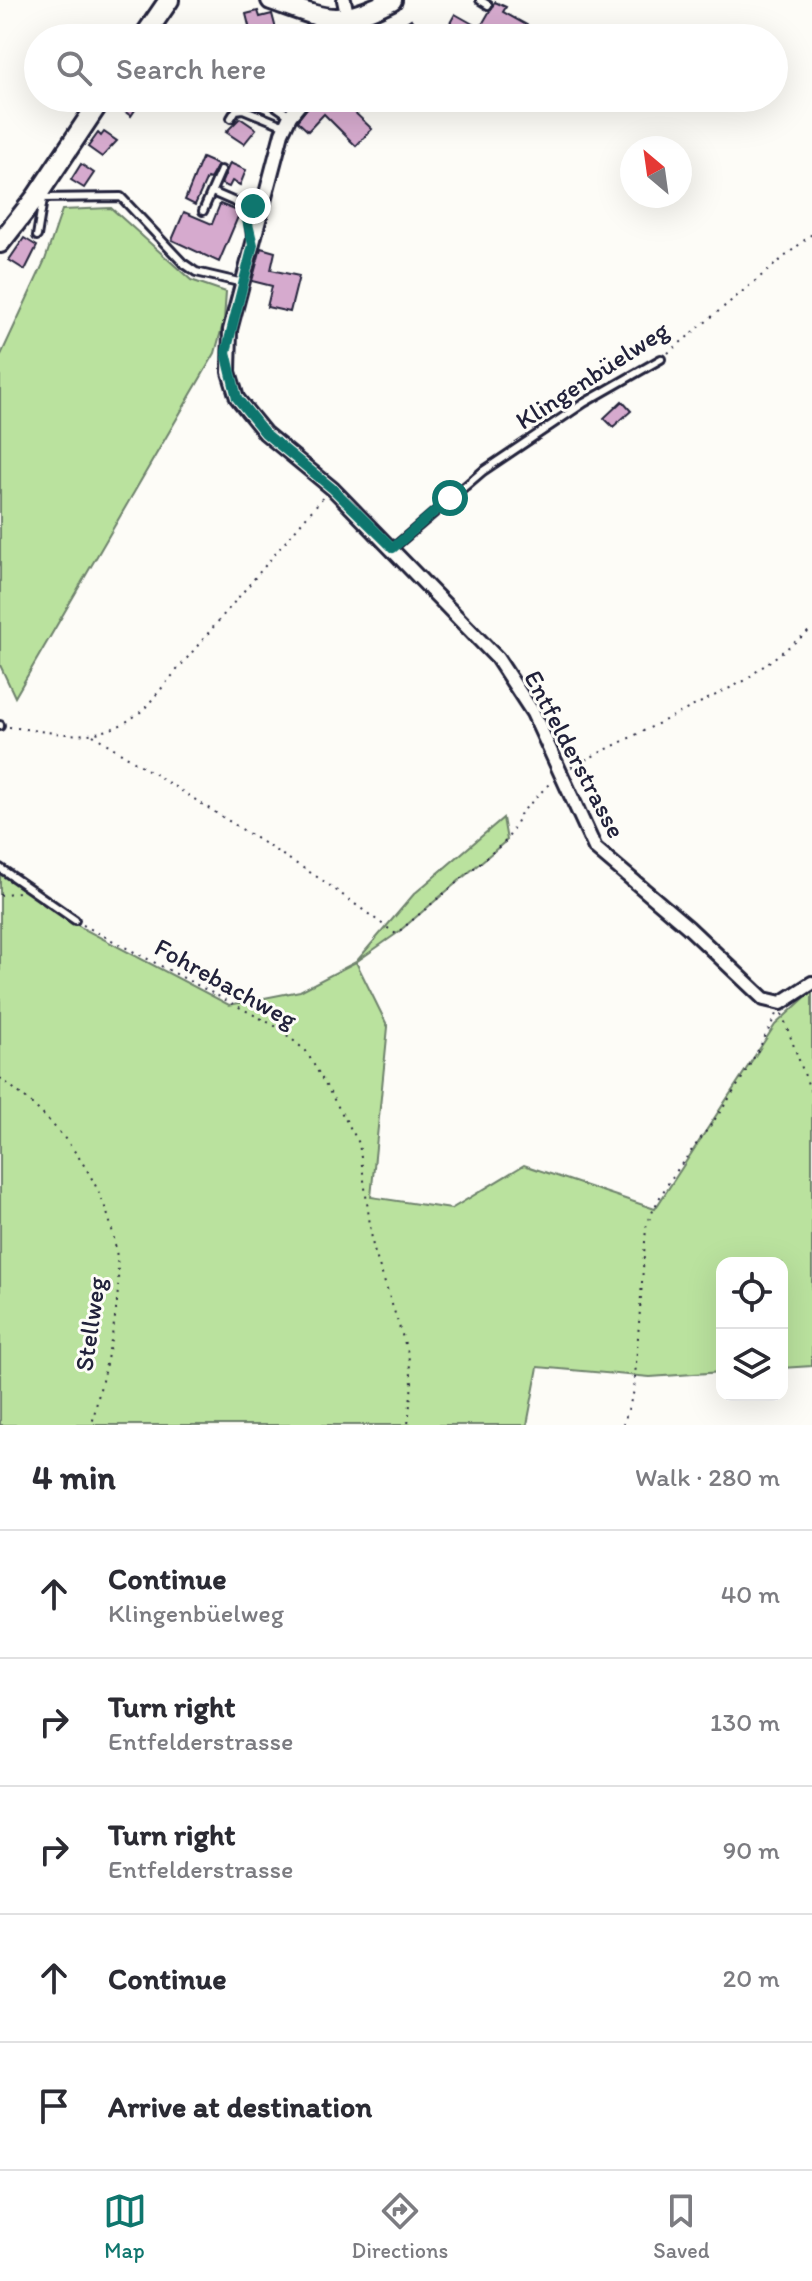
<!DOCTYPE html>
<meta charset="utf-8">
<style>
body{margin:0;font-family:Itim,sans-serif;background:#f2f2f3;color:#2b2b33}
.controls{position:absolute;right:24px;bottom:24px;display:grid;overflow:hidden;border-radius:16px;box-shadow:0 8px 32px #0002}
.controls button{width:72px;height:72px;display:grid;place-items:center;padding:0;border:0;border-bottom:2px solid #e1e1e2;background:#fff;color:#2b2b33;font:40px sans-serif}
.compass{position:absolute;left:620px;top:136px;width:72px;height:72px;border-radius:50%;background:#fff;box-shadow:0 8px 32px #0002;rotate:331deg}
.stop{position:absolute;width:24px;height:24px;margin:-18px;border:6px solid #0f766e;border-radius:50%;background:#fff}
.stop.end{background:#0f766e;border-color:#fff;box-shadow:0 2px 8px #0008}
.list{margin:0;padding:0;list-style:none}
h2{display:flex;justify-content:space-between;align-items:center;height:104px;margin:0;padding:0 32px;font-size:34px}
h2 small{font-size:26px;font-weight:400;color:#7c7c81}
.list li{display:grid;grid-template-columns:52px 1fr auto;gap:24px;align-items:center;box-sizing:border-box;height:128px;padding:0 32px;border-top:2px solid #e1e1e2}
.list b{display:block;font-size:30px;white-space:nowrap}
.list p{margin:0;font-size:26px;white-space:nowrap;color:#7c7c81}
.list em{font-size:26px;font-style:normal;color:#7c7c81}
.icon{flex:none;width:44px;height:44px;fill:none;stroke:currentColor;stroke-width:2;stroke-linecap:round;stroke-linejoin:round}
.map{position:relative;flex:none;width:812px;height:1425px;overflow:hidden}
.search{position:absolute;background:#fff;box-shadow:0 8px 32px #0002;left:24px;right:24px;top:24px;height:88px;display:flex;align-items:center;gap:20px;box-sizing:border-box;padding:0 28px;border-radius:44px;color:#7c7c81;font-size:30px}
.sheet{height:744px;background:#fff}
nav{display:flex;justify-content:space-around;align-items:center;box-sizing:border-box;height:112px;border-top:2px solid #e1e1e2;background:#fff;font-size:22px;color:#7c7c81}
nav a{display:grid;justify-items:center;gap:4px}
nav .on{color:#0f766e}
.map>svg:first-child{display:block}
.green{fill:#bae29e;stroke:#6e826c;stroke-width:2}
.building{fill:#d6aace;stroke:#22223b;stroke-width:2}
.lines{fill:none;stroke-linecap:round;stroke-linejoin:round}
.lane-casing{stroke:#22223b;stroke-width:12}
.street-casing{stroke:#22223b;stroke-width:18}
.secondary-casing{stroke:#22223b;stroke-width:24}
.path{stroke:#22223b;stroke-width:2;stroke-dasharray:2 6;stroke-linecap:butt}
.lane{stroke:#fdfcf7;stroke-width:6}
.street{stroke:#fdfcf7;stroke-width:12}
.secondary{stroke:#fdfcf7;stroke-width:18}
.route{stroke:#0f766e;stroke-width:10}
.labels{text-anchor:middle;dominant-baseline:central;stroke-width:6;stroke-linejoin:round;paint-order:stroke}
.street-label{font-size:26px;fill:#22223b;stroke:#fdfcf7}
</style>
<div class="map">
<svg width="812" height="1425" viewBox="0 0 812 1425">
<rect width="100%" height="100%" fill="#fdfcf7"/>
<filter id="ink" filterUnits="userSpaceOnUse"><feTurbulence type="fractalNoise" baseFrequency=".0125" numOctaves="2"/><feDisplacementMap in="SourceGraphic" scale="16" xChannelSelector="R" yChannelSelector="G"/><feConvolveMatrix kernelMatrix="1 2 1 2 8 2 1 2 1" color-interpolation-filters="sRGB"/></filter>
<g filter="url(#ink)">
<path class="green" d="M111 208 191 280 226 292 224 320 215 353 15 697 0 665V357L45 260 62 210Z
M503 818 507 840 396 934 356 962 388 1027 371 1197 451 1209 524 1165 655 1209 775 1025 812 991V1366L782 1368V1263H722V1372L650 1377 538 1367 527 1425H0V872L82 928 229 1005 300 991 356 962 414 894Z"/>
<path class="building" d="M495 2 506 7 503 12 532 28 527 38H512L493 27 490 34 498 38H475L464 31 460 38H455L445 32 455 14 480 28Z
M258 11 260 17 272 14 277 33 311 28 314 38H252L246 14Z
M411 19 423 38H403L397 28Z
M114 98H143L131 116 113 103Z
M315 98H354L347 105 372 129 356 146 324 114 308 131 297 121Z
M240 118 256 129 244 144 226 132Z
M104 132 117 141 102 157 88 147 98 133 101 136Z
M202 158 218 165 210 179 207 178 195 205 185 200Z
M230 163 246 170 240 185 232 181 229 187 221 184Z
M81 164 94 173 84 188 71 180Z
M220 204 240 212 219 262 172 240 184 212 212 224Z
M24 238 37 246 25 270 9 260Z
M261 248 275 252 271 270 299 276 290 312 267 307 272 286 252 281Z
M622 401 631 411 613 427 604 418Z"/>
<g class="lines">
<g class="lane-casing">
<path id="lane" d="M480 0 488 5
M264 98 290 116
M231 118 236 110 243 109 285 126
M212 192 251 209
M39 198 121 197 183 263 196 272 243 283
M203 211 221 170
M37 236 43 199
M251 237 249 212 263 199
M393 548 483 471 584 403 661 359
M0 725V726
M0 868 75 920"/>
</g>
<g class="street-casing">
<path id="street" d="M344 0 348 19
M353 38 358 18
M305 98 290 116 282 133 230 330 229 372 237 398 248 412 265 433 333 489 497 658 533 713 595 848 688 927 764 999 781 1003 812 983"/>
</g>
<g class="secondary-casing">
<path id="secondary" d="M271 0C328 20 336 28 392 0
M143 38 169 0
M0 243 36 197 102 98"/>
</g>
<path class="path" d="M668 353 812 234
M9 727C63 733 101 747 145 708L324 496
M93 735 322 880 396 934 507 840 521 813 550 783
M571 767 744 681 812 629
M0 895 18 892
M83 925 277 1027 306 1051 359 1143 373 1247 408 1353 412 1383 408 1425
M782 1014 812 1095
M0 1078C68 1128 121 1198 118 1287 116 1333 101 1380 92 1425
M623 1425 634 1391 646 1228C661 1184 694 1150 720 1112 741 1082 761 1047 776 1014"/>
<use href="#lane" class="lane"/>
<use href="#street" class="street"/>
<use href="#secondary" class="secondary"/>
</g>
</g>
<g class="lines" filter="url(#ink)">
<path class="route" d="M253 206 247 220 253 245 226 352 237 398 265 433 333 489 393 548 450 498"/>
</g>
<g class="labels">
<g class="street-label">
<text transform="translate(592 375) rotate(-33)">Klingenbüelweg</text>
<text transform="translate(575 754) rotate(62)">Entfelderstrasse</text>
<text transform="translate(226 983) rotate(29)">Fohrebachweg</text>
<text transform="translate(90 1324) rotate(-82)">Stellweg</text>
</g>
</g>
</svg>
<div class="controls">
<button><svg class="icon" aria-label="locate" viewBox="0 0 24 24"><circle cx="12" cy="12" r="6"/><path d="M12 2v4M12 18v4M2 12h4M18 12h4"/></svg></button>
<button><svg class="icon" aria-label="layers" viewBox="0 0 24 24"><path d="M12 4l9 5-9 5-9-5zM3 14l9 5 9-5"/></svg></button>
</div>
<svg class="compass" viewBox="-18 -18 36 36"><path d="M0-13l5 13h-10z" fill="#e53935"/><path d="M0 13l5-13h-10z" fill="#7c7c81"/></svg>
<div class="stop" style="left:450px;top:498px"></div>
<div class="stop end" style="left:253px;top:206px"></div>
<div class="search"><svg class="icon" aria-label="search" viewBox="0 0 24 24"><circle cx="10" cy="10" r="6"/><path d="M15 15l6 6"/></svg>Search here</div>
</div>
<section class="sheet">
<h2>4 min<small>Walk · 280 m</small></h2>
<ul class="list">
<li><svg class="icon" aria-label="ahead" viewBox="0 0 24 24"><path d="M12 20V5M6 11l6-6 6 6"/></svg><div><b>Continue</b><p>Klingenbüelweg</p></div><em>40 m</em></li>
<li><svg class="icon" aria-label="right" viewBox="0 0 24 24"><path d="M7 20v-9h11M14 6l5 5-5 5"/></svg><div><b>Turn right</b><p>Entfelderstrasse</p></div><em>130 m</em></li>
<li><svg class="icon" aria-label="right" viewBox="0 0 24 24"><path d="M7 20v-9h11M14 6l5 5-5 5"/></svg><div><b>Turn right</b><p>Entfelderstrasse</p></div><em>90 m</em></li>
<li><svg class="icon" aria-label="ahead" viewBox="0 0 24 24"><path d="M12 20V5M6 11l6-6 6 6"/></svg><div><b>Continue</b></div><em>20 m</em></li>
<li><svg class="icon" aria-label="arrive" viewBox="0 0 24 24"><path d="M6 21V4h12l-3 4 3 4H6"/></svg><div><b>Arrive at destination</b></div></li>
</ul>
</section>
<nav>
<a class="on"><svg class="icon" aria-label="map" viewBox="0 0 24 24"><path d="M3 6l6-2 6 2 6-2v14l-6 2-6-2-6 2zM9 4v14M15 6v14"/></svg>Map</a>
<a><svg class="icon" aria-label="directions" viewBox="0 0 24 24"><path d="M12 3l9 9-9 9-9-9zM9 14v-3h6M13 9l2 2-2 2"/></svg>Directions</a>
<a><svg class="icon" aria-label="saved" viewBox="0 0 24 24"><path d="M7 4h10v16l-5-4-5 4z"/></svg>Saved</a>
</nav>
